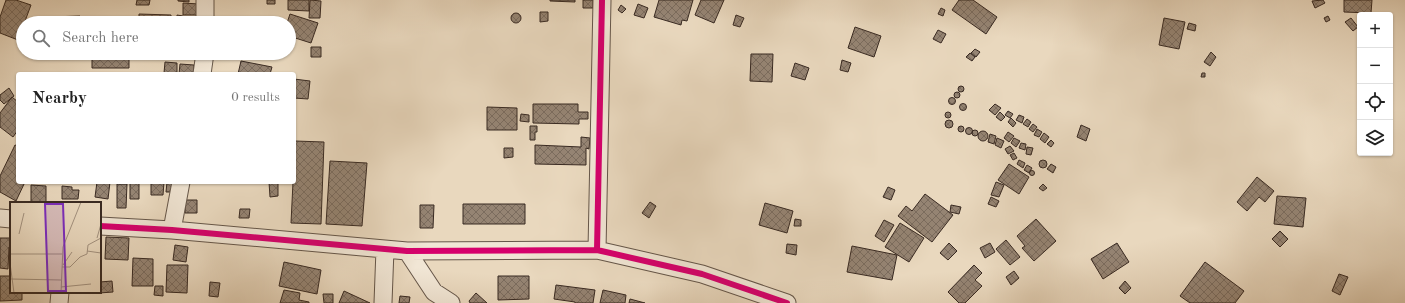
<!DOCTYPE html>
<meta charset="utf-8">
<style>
body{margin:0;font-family:"Old Standard TT",serif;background:#f6f6f6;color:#222}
.controls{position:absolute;right:12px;top:12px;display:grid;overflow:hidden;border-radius:4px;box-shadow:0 1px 3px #0004}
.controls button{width:36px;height:36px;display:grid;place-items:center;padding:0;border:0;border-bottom:1px solid #e0e0e0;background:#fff;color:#222;font:20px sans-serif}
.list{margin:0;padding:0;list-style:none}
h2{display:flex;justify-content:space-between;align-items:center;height:52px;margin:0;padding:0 16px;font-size:17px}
h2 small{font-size:13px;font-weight:400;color:#767676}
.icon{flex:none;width:22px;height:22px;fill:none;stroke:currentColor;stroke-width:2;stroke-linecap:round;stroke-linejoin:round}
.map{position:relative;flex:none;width:1405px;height:303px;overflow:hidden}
.search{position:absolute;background:#fff;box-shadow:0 1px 3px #0004;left:16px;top:16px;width:280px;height:44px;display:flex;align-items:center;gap:10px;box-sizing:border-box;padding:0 14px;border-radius:22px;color:#767676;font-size:15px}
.panel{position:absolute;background:#fff;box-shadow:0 1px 3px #0004;left:16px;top:72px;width:280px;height:112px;border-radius:4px}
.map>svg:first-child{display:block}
.building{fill:url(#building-cross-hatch);stroke:#392a22}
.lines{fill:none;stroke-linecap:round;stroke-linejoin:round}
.minor-casing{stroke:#655649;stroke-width:19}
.minor{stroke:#f1e6d5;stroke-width:17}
.cycleway-casing{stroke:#f1e6d5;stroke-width:8}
.cycleway{stroke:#d6006c;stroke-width:6}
.inset-road{fill:none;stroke:#a39280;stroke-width:1}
.view{fill:#7b2cbf;fill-opacity:0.15;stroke:#7b2cbf;stroke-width:2}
.inset-edge{fill:none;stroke:#392a22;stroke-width:2}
</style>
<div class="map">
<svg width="1405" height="303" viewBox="0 0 1405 303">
<defs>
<pattern id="building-cross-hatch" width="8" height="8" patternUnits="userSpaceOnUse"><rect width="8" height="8" fill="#958473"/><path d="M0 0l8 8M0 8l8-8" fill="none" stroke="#7b6c5e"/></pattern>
</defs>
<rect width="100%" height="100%" fill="#e9d8be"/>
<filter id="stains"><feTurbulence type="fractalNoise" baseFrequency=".005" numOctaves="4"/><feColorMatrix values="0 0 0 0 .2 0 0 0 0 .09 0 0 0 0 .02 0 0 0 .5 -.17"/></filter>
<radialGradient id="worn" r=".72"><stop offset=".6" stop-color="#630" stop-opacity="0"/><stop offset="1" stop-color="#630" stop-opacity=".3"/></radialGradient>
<path class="building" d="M6 0H16L31 5 18 40 0 33V17Z
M137 0H150L149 5H136Z
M178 0H189V2L178 1Z
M267 0H275V4H267Z
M288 0H309V11L288 10Z
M310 0 321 1 320 18H309Z
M550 0H575V2L550 1Z
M583 0H593V8H583Z
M659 0H693L687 21 682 20 681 25 654 17Z
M701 0H724L714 23 695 15Z
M959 0H973L997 17 986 34 952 10Z
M1323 0 1325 3 1315 8 1312 1Z
M1344 0H1372L1371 13 1344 12Z
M183 3 199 4V15H183Z
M638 4 648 8 644 18 634 15Z
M621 5 626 9 622 13 618 10Z
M941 8 945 10 943 16 938 14Z
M540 12H548V21L540 22Z
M511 18a5 5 0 1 1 10 0a5 5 0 1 1-10 0Z
M139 14 171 15V23H139Z
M290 14 318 23 311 43 289 36V23H287Z
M177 15 183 16V20H177Z
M736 15 744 18 740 27 733 25Z
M80 16V23H51V17Z
M1328 16 1330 20 1326 22 1324 18Z
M129 18V23H92V19Z
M1164 18 1185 22 1179 49 1159 45Z
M1351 18 1358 27 1353 31 1345 22Z
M1189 23 1196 25 1195 31 1187 29Z
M855 27 881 36 874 57 848 48Z
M938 30 946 34 941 43 933 39Z
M311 47H321V57H311Z
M975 49 980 52 976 57 971 53Z
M1211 52 1216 57 1210 66 1204 62Z
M92 53H129V68H92Z
M135 53H149L148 55 135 54Z
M149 53H161V55L149 54Z
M970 53 975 57 972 61 966 57Z
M751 54H773L772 82 750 81Z
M842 60 851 63 848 72 840 70Z
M241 61 272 67 270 74H238Z
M165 62 177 63V74L164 73Z
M795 63 809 68 805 80 791 76Z
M180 64 194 65V74H179Z
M1202 73H1205V77H1201Z
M294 79 310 81 308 99 294 98Z
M958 89a3 3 0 1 1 6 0a3 3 0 1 1-6 0Z
M9 88 14 96 4 104 0 100V95Z
M954 95a3 3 0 1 1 6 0a3 3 0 1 1-6 0Z
M12 97 18 102V130L13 137 0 127V113Z
M948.5 101a3.5 3.5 0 1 1 7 0a3.5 3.5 0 1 1-7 0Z
M959.5 107a3.5 3.5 0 1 1 7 0a3.5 3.5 0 1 1-7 0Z
M533 104H578V112H588V119H579V124L533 123Z
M995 104 1001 108 995 115 989 110Z
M487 107 517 108V130H487Z
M1008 111 1013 114 1010 118 1005 115Z
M1000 112 1005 117 1001 121 996 117Z
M945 115a3 3 0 1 1 6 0a3 3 0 1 1-6 0Z
M521 114 529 115V122L520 121Z
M1019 115 1024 117 1022 123 1016 120Z
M1011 118 1016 123 1013 127 1008 122Z
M1027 119 1031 122 1028 127 1023 124Z
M945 124a4 4 0 1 1 8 0a4 4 0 1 1-8 0Z
M1033 124 1037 127 1033 132 1029 129Z
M1081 125 1090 129 1086 141 1077 137Z
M958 129a3 3 0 1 1 6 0a3 3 0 1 1-6 0Z
M530 126H537V132H535V140H530Z
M965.5 131a3.5 3.5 0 1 1 7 0a3.5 3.5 0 1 1-7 0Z
M1037 129 1042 132 1039 137 1034 135Z
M972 133a3 3 0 1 1 6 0a3 3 0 1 1-6 0Z
M978 136a5 5 0 1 1 10 0a5 5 0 1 1-10 0Z
M1008 132 1014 136 1009 142 1004 138Z
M1044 133 1049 137 1045 143 1040 139Z
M990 134 996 136 994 144 988 142Z
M581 137 590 138 589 149 586 148V165L535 164V145L581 147Z
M997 138 1004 141 1001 148 995 145Z
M1014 138 1020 141 1016 147 1011 143Z
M1051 140 1054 143 1051 147 1047 144Z
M295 141 324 142 321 224 291 223 293 182H294Z
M1021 143 1026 144 1025 150 1019 148Z
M15 145 18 146V182H25L16 201 0 192V176Z
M1010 146 1014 151 1008 154 1005 149Z
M1027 147 1033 148 1031 155 1026 154Z
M504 148H513V157L504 158Z
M1014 153 1017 158 1013 160 1010 155Z
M1039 164a4 4 0 1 1 8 0a4 4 0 1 1-8 0Z
M1019 160 1025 163 1023 168 1017 164Z
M330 161 367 163 362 226 326 224Z
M1009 164 1029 177 1019 194 998 180Z
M1051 164 1056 167 1053 173 1047 169Z
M1027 165 1032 168 1029 173 1024 170Z
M1029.5 173a2.5 2.5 0 1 1 5 0a2.5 2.5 0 1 1-5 0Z
M1257 177 1274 191 1265 202 1259 197 1247 211 1237 202Z
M97 182H110L108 199 95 197Z
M130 182H139V199H130Z
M151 182H164L163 195H151Z
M167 182H173L172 192H166Z
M269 182H278V196L270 197Z
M996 182 1004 185 999 197 991 195Z
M117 184H127L126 208H117Z
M1043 184 1047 188 1043 191 1039 188Z
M31 185 46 186V203H31Z
M62 186 72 187V190H79L78 199H62Z
M888 187 895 190 891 200 883 197Z
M925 194 953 215 932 242 898 216 906 206 912 211Z
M1277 196 1306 198 1303 227 1274 224Z
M991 197 999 201 996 207 988 204Z
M185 200H197V213H185Z
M650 202 656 206 649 218 642 213Z
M765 203 793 211 787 233 759 225Z
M463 204H525V224H463Z
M420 205H434L433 228H420Z
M951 205 961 207 959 214 950 212Z
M240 209H250L249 218H239Z
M795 219 801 220V226H794Z
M1036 219 1056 241 1034 261 1022 248 1025 246 1017 236Z
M884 220 894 225 884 242 875 236Z
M900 223 924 238 909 262 885 247Z
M1280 231 1288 239 1280 247 1272 239Z
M106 237 129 238 128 260 105 259Z
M0 238H11V247H9L8 269 0 268Z
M1006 240 1020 257 1010 265 996 249Z
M949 243 957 251 948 260 940 253Z
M990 243 995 252 985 258 980 248Z
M1117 243 1129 262 1103 279 1091 259Z
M787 244 797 245 796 255 786 253Z
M175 245 188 247 186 262 173 260Z
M852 246 897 255 892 280 847 272Z
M133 258 153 259V286H132Z
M284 262 321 270 317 294 279 286Z
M1205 262 1244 291 1235 303H1190L1180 296Z
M167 265H188L187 293 166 292Z
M974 265 982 273 975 280 982 286 965 303H959L948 292Z
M1014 271 1019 278 1011 285 1006 277Z
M1339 274 1348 277 1340 295 1332 291Z
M0 276H11V292H22V300L0 301Z
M498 276H529V299L498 300Z
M112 281 113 292 99 293 100 292V282Z
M1125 281 1131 288 1125 294 1119 288Z
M210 282 220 283 218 297 209 296Z
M556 285 595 290 593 303H575V302L554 299Z
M155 286H163V296L154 295Z
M284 290 300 293 299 300 309 302V303H280Z
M603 290 626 295 625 303H600Z
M344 291 370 303H339Z
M476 293 487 303H470L469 301Z
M323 294H333V303H324Z
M400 296 410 297 409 303H399Z
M630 299 645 303H629Z"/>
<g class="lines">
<g class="minor-casing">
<path id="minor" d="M205 0V23
M202 74 205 53
M0 218 11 219
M100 226 172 230 407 251 597 250 702 274 787 303
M172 230 181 182
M597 250 602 0
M407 251 434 292 451 303
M59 303 60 292
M383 303 385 249"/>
</g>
<use href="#minor" class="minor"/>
<g class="cycleway-casing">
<path id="cycleway" d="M100 226 172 230 407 251 597 250 702 274 787 303
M597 250 602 0"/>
</g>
<use href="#cycleway" class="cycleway"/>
</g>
<g transform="translate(10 202)">
<rect width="91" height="91" fill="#e9d8be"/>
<path class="inset-road" d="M9 32 14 11M87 36 91 22M77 49 91 51M0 52H52M0 61 4 91M53 63 62 50M52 65H60L70 55 77 52 78 43 91 36M1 77 51 78M51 85 81 82M51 91 53 45 71 0"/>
<path class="view" d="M35 2H53L56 89H38Z"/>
<rect width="91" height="91" class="inset-edge"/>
</g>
<rect width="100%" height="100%" filter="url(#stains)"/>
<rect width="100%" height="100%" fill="url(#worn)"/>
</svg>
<div class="controls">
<button>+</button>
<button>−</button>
<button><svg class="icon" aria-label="locate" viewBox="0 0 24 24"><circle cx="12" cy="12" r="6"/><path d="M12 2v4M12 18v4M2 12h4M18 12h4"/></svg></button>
<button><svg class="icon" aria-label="layers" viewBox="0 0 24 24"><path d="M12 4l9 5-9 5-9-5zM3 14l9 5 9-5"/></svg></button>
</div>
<div class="search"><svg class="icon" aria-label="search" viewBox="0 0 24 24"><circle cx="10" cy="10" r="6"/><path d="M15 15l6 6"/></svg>Search here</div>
<section class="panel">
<h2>Nearby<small>0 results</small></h2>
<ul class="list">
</ul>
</section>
</div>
